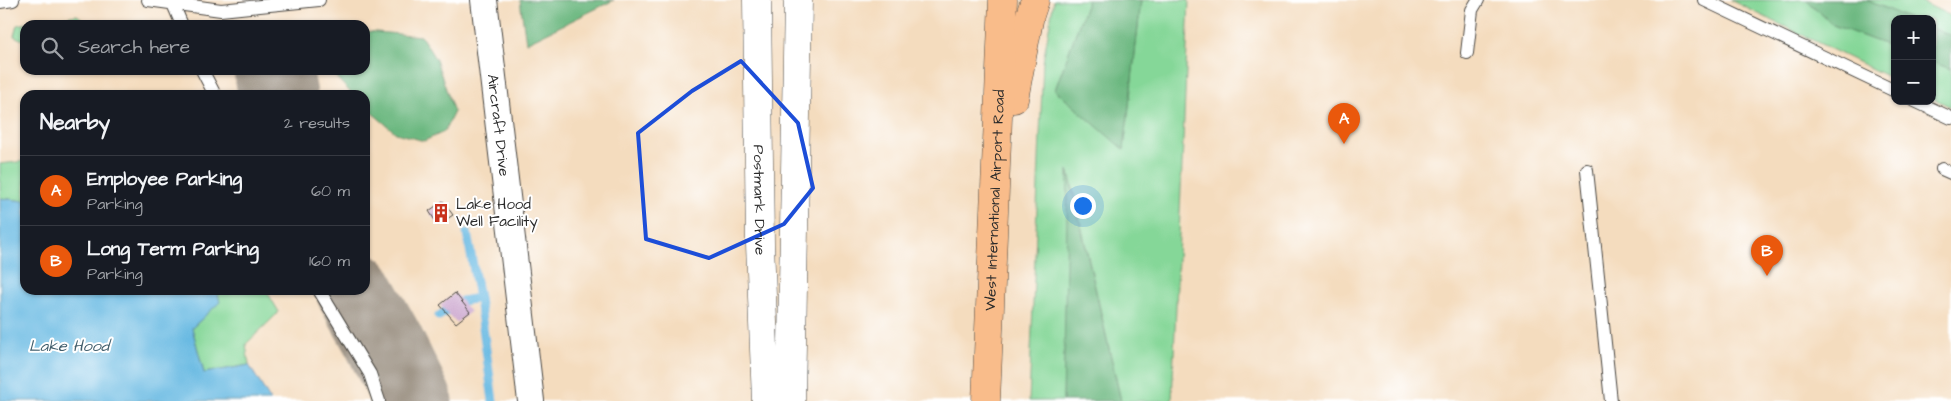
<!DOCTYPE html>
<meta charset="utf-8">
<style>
body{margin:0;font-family:"Architects Daughter",sans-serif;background:#242831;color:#f1f3f6}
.controls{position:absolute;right:15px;top:15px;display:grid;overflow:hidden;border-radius:10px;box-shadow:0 1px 4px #0004}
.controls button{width:45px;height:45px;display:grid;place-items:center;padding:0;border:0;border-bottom:1px solid #363941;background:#171b24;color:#f1f3f6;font:25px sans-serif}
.you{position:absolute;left:1082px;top:205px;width:18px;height:18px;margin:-12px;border:4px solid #fff;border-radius:50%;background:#1a73e8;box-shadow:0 0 0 8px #1a73e833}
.badge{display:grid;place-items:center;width:32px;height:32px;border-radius:50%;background:#ea580c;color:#fff;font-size:16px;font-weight:700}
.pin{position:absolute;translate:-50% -41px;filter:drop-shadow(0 1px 2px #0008)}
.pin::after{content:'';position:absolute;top:26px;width:18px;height:15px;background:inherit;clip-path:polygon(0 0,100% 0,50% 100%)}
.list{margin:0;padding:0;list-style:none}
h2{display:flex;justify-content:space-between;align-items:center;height:65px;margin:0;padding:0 20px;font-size:21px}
h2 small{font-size:16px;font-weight:400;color:#9ea1a6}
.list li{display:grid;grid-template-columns:32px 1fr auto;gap:15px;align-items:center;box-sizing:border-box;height:70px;padding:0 20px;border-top:1px solid #363941}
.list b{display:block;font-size:19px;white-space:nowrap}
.list p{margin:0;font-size:16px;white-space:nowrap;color:#9ea1a6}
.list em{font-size:16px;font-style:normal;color:#9ea1a6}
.icon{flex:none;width:28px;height:28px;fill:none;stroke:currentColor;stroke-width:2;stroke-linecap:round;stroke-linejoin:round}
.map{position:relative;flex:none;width:1951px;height:401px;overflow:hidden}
.search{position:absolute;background:#171b24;box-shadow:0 1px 4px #0004;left:20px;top:20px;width:350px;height:55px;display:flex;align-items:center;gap:12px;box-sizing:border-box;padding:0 18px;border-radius:15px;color:#9ea1a6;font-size:19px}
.panel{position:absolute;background:#171b24;box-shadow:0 1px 4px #0004;left:20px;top:90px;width:350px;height:205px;border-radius:15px}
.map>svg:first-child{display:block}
.green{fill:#85d798;stroke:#588162}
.forest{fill:#6cb880;stroke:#4c7256}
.water{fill:#67b9e2;stroke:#497286}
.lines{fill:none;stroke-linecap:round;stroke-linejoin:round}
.stream{stroke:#67b9e2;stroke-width:9}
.taxiway{stroke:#908474;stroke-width:79}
.building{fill:#cfacd1}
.service-casing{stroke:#494641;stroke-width:14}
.minor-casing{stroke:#494641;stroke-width:28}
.tertiary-casing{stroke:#494641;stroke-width:29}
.primary-casing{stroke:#494641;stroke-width:29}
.service{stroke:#fff;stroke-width:12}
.minor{stroke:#fff;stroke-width:26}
.tertiary{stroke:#fff;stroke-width:28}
.primary{stroke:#f9bc8a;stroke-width:28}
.marked{fill:none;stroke:#1d4ed8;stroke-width:4;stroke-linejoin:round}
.labels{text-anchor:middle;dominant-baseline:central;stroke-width:4;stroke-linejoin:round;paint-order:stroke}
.street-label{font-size:15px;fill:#2b2b2b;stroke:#fff}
.poi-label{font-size:15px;fill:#2b2b2b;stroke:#fff;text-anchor:start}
.water-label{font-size:16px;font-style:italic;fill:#405d6b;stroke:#fff}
</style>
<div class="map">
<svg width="1951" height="401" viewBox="0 0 1951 401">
<rect width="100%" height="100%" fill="#fff"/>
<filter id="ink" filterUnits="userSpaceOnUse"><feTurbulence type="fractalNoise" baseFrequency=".02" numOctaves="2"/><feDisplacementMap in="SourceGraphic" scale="10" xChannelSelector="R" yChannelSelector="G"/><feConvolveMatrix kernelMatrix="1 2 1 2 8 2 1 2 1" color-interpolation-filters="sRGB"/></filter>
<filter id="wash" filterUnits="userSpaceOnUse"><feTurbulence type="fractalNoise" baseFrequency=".0096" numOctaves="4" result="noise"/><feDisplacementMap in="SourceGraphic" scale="20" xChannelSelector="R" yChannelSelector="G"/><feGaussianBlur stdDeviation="1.12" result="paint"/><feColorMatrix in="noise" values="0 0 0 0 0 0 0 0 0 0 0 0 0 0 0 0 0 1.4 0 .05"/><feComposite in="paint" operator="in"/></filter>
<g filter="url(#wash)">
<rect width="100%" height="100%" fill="#f4dcbe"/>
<path class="green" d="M1054 0H1088L1055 90 1124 149 1141 0H1189L1172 401H1121L1069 172 1063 401H1029L1043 62Z
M1730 0H1807L1833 25 1895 48V80Z
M1866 0H1918L1951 16V36L1932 28V19H1910Z
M77 15 84 20V25H25V41L14 36 17 25Z
M1932 62 1951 69V107L1932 98Z
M25 161V201L0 198V164Z
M217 290H266L279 312 246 344 249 365 204 373 192 328 219 302Z"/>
<path class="forest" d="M520 0H614L526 43Z
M1088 0H1141L1124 150 1055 90Z
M1807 0H1866L1910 19H1895V48L1833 25Z
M1932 28 1951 36V69L1932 62Z
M365 31 421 36 436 60 454 112 444 132 424 141 396 133 365 107V95H353L333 74 332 70H365Z
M1068 170 1121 401H1063Z"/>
<path class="water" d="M0 198 25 201V290H217L220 302 192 328 204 373 249 365 271 401H0Z"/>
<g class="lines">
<path class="stream" d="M467 233 479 298 493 401
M439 316 462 301 479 298"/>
<path class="taxiway" d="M273 70 278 95
M355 290 383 340 413 401"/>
</g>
<g id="blocks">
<path class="building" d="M443 201 453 215 438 225 429 211Z
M455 293 470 312 456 323 440 305Z"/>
</g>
</g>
<g filter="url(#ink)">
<use href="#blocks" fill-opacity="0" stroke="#494641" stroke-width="1"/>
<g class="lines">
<g class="service-casing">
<path id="service" d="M148 0 221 10 319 0
M1704 0 1895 91
M0 2 13 0
M173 4 182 25
M1467 53 1472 10 1478 0
M202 70 215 95
M1915 101 1951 118
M1942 169 1951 173
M1587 170 1611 401
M319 290 370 374 379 401"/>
</g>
<g class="minor-casing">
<g id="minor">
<path id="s1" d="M484 0 531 401"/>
</g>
</g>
<g class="tertiary-casing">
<g id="tertiary">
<path id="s2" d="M757 0 760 244 766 401"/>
<path d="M791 401 798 0"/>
</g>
</g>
<g class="primary-casing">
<g id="primary">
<path d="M1014 99 1030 15 1035 0"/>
<path id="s3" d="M986 401 1003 0"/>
</g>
</g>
<use href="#service" class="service"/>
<use href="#minor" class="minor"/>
<use href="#tertiary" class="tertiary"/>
<use href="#primary" class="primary"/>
</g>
</g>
<path class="marked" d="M741 61 798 123 813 188 784 224 709 258 646 239 638 133 692 91Z"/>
<defs>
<g id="building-bare" transform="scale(1.5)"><path d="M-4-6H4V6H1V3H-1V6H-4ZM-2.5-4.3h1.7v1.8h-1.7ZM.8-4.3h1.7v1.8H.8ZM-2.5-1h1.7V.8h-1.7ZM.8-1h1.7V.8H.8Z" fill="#c8321e" stroke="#fff" stroke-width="2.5" paint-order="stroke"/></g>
</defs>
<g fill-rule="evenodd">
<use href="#building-bare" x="441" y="213"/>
</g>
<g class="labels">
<g class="street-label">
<text stroke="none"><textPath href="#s1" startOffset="126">Aircraft Drive</textPath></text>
<text stroke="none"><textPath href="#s2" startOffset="200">Postmark Drive</textPath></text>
<text stroke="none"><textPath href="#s3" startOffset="201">West International Airport Road</textPath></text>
</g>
<g class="poi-label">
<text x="456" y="204">Lake Hood<tspan x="456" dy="17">Well Facility</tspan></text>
</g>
<g class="water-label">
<text x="69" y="346">Lake Hood</text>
</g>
</g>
</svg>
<div class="controls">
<button>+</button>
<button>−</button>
</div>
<div class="you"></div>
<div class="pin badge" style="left:1344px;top:144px">A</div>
<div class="pin badge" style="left:1767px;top:276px">B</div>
<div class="search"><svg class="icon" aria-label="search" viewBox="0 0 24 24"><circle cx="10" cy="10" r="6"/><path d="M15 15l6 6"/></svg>Search here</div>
<section class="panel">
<h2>Nearby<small>2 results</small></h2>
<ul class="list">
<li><span class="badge">A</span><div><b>Employee Parking</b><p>Parking</p></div><em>60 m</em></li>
<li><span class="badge">B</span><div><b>Long Term Parking</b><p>Parking</p></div><em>160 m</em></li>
</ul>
</section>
</div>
